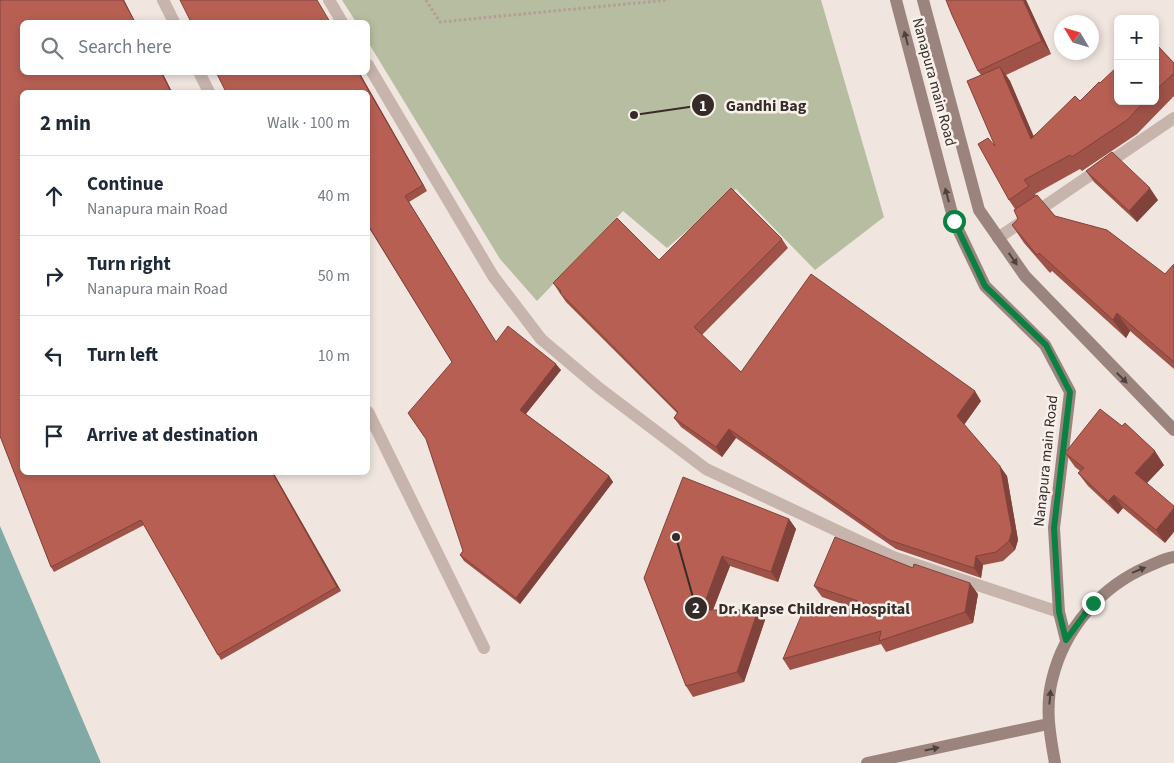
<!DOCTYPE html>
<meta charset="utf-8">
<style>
body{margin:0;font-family:"Source Sans 3",sans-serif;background:#f6f6f7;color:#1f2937}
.controls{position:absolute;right:15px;top:15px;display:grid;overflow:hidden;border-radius:8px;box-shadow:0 2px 8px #0003}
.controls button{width:45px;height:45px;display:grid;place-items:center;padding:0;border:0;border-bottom:1px solid #e0e1e3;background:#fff;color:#1f2937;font:25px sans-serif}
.compass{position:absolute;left:1054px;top:15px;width:45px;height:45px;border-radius:50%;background:#fff;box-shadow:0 2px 8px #0003;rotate:308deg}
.stop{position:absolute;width:15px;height:15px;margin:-11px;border:4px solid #0b8043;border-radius:50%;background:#fff}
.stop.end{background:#0b8043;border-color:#fff;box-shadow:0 1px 5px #0008}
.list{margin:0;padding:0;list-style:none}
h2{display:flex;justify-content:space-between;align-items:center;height:65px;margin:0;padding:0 20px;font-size:21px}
h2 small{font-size:16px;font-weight:400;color:#747a83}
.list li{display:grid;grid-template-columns:32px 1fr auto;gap:15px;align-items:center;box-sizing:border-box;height:80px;padding:0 20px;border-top:1px solid #e0e1e3}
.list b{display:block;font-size:19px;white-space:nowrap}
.list p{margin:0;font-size:16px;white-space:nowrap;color:#747a83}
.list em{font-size:16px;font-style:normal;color:#747a83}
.icon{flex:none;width:28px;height:28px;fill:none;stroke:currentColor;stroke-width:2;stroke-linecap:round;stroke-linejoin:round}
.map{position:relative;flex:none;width:1174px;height:763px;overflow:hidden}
.search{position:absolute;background:#fff;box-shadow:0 2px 8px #0003;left:20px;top:20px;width:350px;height:55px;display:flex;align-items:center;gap:12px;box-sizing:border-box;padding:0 18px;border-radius:8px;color:#747a83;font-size:19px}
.panel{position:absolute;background:#fff;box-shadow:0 2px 8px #0003;left:20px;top:90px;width:350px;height:385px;border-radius:8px}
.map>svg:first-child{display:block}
.green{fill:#b7bda0}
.water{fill:#81aaa6}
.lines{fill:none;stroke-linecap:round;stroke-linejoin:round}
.path{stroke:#b29e96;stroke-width:3;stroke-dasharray:2.5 2.5;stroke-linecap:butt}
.minor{stroke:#c7b4ac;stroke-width:12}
.secondary{stroke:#9a847d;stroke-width:12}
.wall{fill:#9e5248}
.shaded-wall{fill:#81423b}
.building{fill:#b85f54;stroke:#81423b}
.oneway{fill:#4e423f}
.route{stroke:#0b8043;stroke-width:6}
.labels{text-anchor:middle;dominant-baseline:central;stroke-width:5;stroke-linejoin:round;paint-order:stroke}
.street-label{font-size:15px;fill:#352c2a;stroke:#f8f0ea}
.leader{fill:none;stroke:#352c2a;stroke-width:2}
.callout-dot{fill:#352c2a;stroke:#f8f0ea;stroke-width:2}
.mark-label{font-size:15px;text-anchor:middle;font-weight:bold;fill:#fff}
.callout-label{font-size:16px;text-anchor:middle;font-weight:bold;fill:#352c2a;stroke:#f8f0ea;stroke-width:5;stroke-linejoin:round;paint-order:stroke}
</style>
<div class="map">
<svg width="1174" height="763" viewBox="0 0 1174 763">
<rect width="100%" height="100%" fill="#f0e5df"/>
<path class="green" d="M342 0H821L884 217 815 270 736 189 667 248 623 211 537 301 500 259 368 42V22H356Z"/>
<path class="water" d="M0 526 101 763H0Z"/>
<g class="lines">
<path class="path" d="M426 0 440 22 668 0"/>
<path class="minor" d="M163 0 174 22
M329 0 342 22
M368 65 493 276 541 339 599 388 706 469 893 557 1059 612
M199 72 209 92
M998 238 1174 118
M368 412 484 648"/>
<path class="secondary" d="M896 0 954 221 985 286 1045 345 1070 392 1054 528 1059 612 1066 640
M923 0 979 210 1025 276 1174 430
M867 763 1048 724
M1055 763C1050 736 1045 708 1052 680 1064 629 1101 586 1149 566 1157 563 1165 558 1174 557"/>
</g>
<path class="wall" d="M0 0H124L135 22H22V72H162L172 92H22V472H273L341 591 221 660 144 525 54 572 51 567 0 436Z
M1026 0 1051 54 1006 75 1010 81 1033 136 1080 101H1155V43L1174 63V96L1137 134 1082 171 1080 169 1035 194 1055 216 1165 274 1174 264V369L1130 331 1126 338 1052 271 1050 273 1024 243 1012 225 1018 219 1015 209 1009 200 995 146 981 75 978 71Z
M216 72H359L427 191 409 202 496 342 561 370 526 414 609 476 613 482 520 604 464 561 460 555 463 551 452 362 369 228H368V92Z
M1086 171 1158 200 1137 222 1094 182Z
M782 239 788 248 702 335 741 372 981 401 964 425 1007 476 1018 540 1015 550 1003 561 983 565 981 578 896 549 736 438 722 457 681 427 674 418 677 413 566 302 553 283Z
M1065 453 1164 465 1147 483 1165 543 1123 508 1118 514 1088 486 1078 473 1080 471 1075 467Z
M789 519 796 529 778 582 730 566 713 610H758L765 620 744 682 693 697 686 686 644 578Z
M814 586 978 594 973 623 886 652 881 644 790 670 783 659 857 609 822 597Z"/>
<path class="shaded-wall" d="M123 0H124L135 22Z
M1023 0H1026L1051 54 1042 41Z
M1000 67 1010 81 1041 153 1031 139Z
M161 72H162L172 92H171Z
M358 72H359L427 191 423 185Z
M1150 188 1158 200 1137 222 1129 211Z
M1117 313 1130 331 1126 338 1113 320Z
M556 364 561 370 524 416 520 410Z
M975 391 981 401 963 426 957 416Z
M729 429 736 438 722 457 716 447Z
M1155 451 1164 465 1144 486 1135 473Z
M1000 466 1007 476 1018 540 1015 550 1009 541Z
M272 472H273L341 591 337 587Z
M609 476 613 482 520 604 516 598Z
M1114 495 1123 508 1118 514 1108 501Z
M1174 508V532L1165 543 1156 530Z
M789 519 796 529 778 582 771 572Z
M722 556 730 566 709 620 702 610Z
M976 556 983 565 981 578 974 568Z
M970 583 978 594 973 623 965 612Z
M758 610 765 620 744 682 737 672Z"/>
<path class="building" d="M0 0H123L135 22H22V72H161L171 92H22V472H272L337 587 218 655 141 520 51 567 0 436Z
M180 0H317L330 22H191Z
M946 0H1023L1042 41 978 71 952 15Z
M1155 43 1174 63V73L1155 91Z
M1118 66V101H1145L1127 120 1072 157 1070 155 1024 180 1029 186 1009 200 978 144 988 138 995 146 967 81 1000 67 1031 139 1075 96 1080 101 1099 82 1100 83Z
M216 72H358L423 185 405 196 496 342 508 326 556 364 520 410 609 476 516 598 460 555 463 551 426 439 408 413 452 362 368 225V92H226Z
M1112 152 1150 188 1129 211 1086 171Z
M731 188 782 239 694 327 741 372 811 274 975 391 957 416 1000 466 1012 531 1009 541 996 552 976 556 974 568 889 540 729 429 716 447 674 418 678 412 560 293 561 291 553 283 617 218 659 260Z
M1037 195 1055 216 1107 230 1165 274 1174 264V362L1117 313 1113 320 1039 253 1037 255 1012 225 1018 219 1014 210Z
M1100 409 1122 426 1125 423 1155 451 1135 473 1174 506V508L1156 530 1114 495 1108 501 1078 473 1084 468 1065 453Z
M683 477 789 519 771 572 722 556 702 610H758L737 672 686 686 644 578Z
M835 537 913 568 914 564 970 583 965 612 879 641 881 631 783 659 804 609H881L814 586Z"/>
<defs><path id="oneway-solid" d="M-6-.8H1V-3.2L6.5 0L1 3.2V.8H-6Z" transform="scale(1.25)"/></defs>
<g class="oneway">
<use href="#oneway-solid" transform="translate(906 38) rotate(-105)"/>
<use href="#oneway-solid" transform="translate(947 195) rotate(-105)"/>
<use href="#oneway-solid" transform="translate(1013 259) rotate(55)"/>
<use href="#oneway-solid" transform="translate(1122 378) rotate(45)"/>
<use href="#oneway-solid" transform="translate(1139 570) rotate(-22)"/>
<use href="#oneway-solid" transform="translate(1050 697) rotate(-85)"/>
<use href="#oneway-solid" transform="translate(932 749) rotate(-12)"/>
</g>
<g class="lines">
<path class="route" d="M954 221 985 286 1046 345 1070 392 1054 528 1059 612 1066 640 1093 603"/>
</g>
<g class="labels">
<g class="street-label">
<text transform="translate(934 82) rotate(75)">Nanapura main Road</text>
<text transform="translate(1046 461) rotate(-84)">Nanapura main Road</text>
</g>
</g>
<path class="leader" d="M634 115L703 105M676 537L696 608"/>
<g class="callout-dot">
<circle cx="634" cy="115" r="5"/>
<circle cx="676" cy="537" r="5"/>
<circle cx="703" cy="105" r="12"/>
<circle cx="696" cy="608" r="12"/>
</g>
<g class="mark-label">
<text x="703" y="111">1</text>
<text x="696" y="613">2</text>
</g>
<g class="callout-label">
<text x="766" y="111">Gandhi Bag</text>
<text x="814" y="614">Dr. Kapse Children Hospital</text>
</g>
</svg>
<div class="controls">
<button>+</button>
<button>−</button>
</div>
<svg class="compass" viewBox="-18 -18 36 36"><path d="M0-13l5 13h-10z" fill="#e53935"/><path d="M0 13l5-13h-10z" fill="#747a83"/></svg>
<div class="stop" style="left:954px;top:221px"></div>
<div class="stop end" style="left:1093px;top:603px"></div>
<div class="search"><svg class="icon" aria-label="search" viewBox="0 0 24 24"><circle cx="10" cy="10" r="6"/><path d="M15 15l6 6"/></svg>Search here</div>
<section class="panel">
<h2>2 min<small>Walk · 100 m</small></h2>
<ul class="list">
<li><svg class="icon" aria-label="ahead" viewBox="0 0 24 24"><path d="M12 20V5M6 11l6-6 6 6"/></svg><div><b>Continue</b><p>Nanapura main Road</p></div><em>40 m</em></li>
<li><svg class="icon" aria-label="right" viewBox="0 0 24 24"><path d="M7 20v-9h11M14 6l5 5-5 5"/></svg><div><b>Turn right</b><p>Nanapura main Road</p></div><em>50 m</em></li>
<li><svg class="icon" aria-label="left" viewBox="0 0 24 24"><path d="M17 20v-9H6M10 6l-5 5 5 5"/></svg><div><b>Turn left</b></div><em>10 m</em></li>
<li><svg class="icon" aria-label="arrive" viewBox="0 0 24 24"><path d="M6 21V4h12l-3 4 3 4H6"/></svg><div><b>Arrive at destination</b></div></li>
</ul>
</section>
</div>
